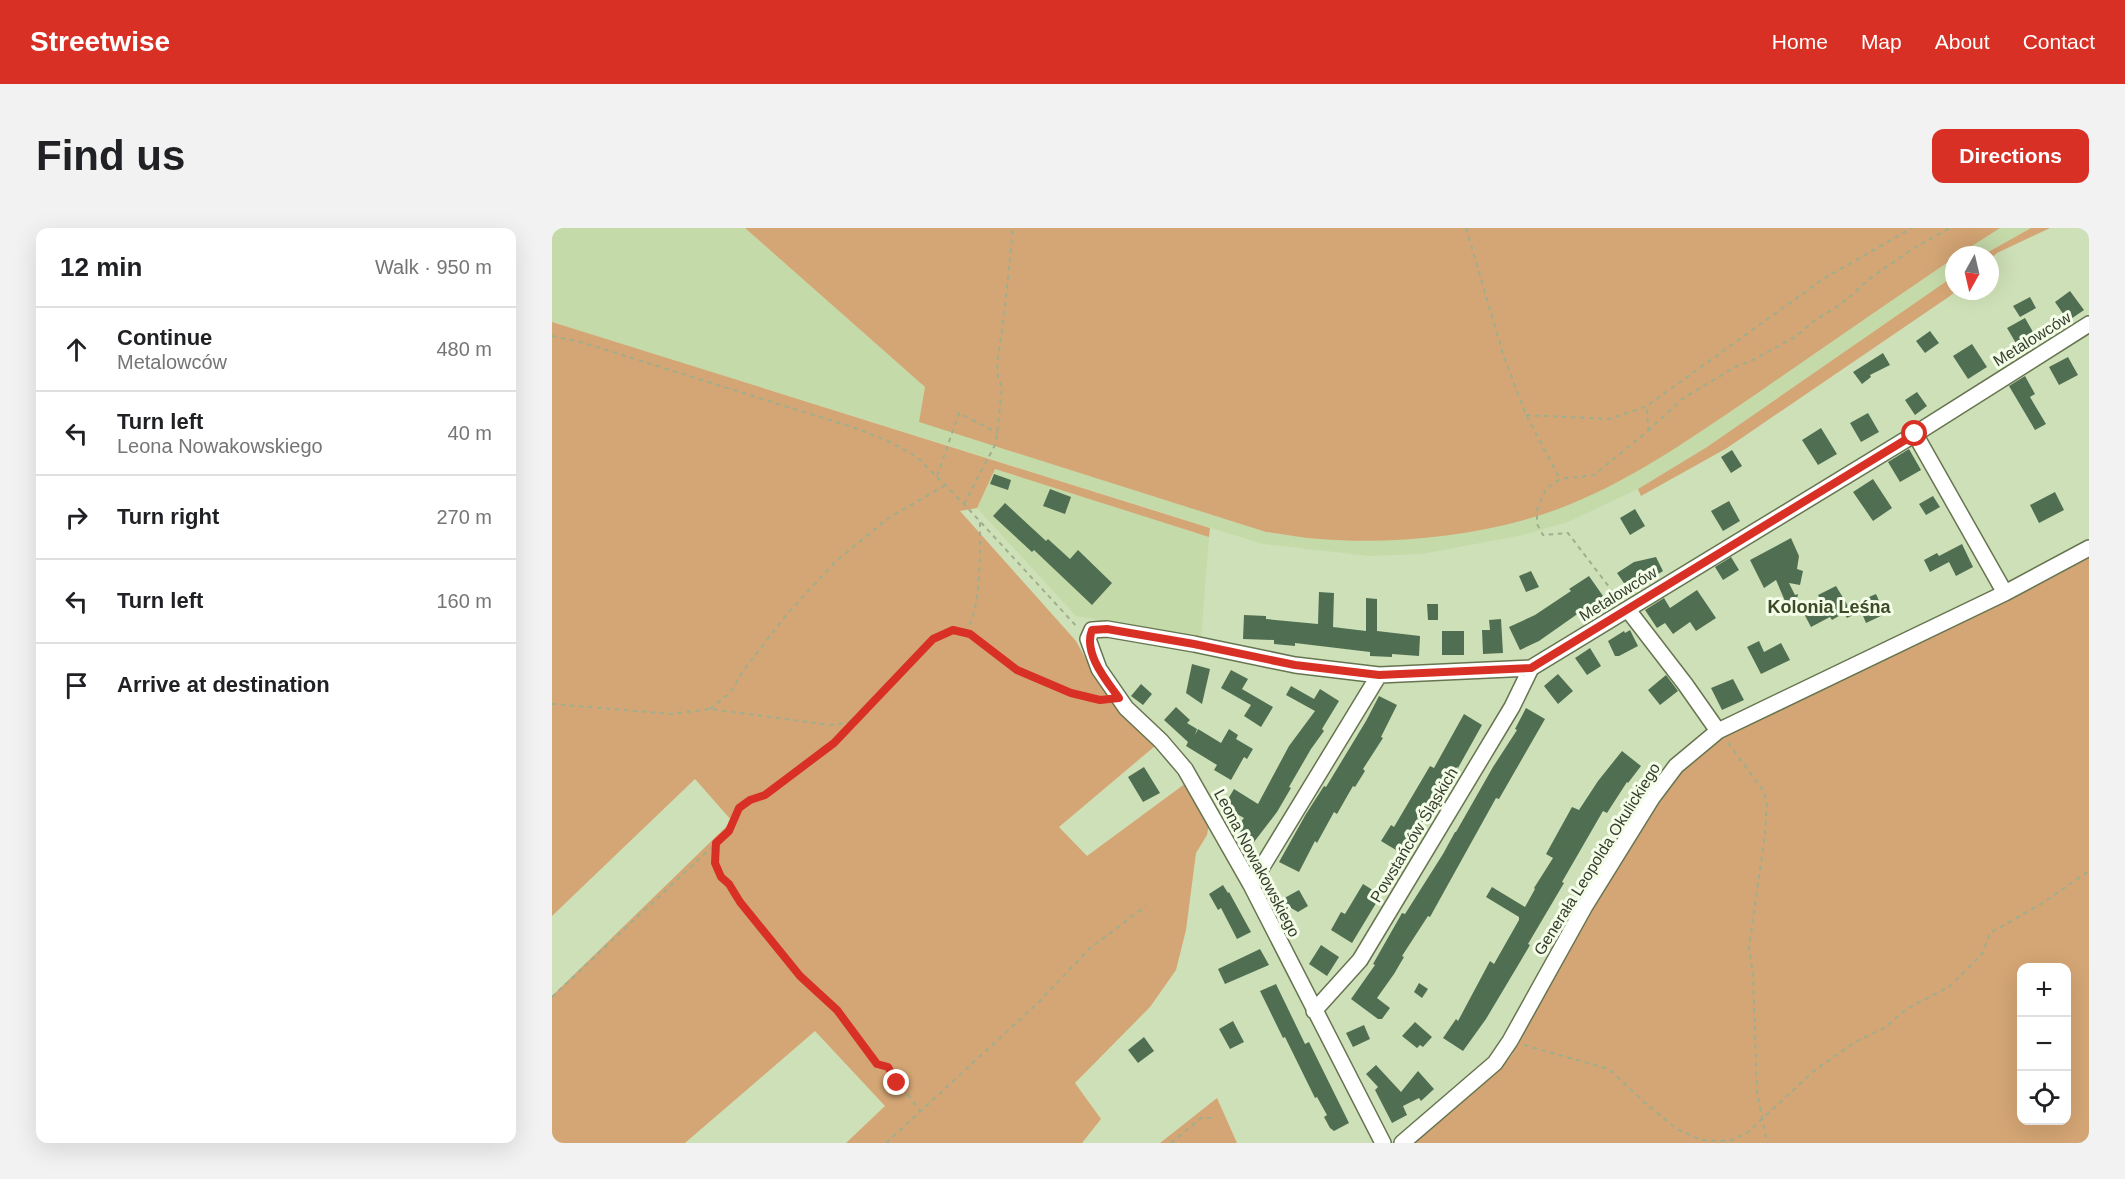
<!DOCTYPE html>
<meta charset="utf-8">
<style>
body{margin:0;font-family:Arial,sans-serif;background:#f2f2f2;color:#202124}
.controls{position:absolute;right:18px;bottom:18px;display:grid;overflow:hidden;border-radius:12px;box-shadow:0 6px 24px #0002}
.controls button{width:54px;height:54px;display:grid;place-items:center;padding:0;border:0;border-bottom:2px solid #e0e0e0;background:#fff;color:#202124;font:30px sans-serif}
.compass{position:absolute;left:1393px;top:18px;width:54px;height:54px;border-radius:50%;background:#fff;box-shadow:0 6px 24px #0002;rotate:188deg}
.stop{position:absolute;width:18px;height:18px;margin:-14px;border:4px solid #d93025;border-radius:50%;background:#fff}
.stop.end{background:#d93025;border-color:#fff;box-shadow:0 2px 6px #0008}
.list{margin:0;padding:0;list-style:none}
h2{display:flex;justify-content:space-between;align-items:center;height:78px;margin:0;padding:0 24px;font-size:26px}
h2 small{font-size:20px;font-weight:400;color:#757577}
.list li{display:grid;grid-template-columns:39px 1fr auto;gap:18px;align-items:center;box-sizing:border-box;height:84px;padding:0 24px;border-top:2px solid #e0e0e0}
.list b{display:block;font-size:22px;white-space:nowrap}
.list p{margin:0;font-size:20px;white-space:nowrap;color:#757577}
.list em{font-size:20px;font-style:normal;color:#757577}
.icon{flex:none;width:33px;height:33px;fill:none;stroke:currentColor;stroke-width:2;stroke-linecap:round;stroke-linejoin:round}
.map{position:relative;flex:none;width:1537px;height:915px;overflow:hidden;border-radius:12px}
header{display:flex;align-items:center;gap:36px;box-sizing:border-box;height:84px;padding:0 30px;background:#d93025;color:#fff}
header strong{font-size:28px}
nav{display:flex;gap:33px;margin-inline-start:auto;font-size:21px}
.intro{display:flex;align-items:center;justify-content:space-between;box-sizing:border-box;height:144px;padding:0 36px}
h1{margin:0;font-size:42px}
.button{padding:15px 27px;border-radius:12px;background:#d93025;color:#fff;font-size:21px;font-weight:700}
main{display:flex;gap:36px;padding:0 36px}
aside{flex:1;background:#fff;border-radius:12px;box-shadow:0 6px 24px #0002}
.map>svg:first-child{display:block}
.built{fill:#c5daa9}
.green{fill:#d5a675;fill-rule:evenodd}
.building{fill:#506f52}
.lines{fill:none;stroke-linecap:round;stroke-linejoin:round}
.street-casing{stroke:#667550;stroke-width:18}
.path{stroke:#9fae8c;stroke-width:2;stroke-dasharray:4.5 4.5;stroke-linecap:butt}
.street{stroke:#fff;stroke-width:15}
.route{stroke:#d93025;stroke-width:8}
.labels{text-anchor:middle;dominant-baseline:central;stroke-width:6;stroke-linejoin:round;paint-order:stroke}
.street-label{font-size:16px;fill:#373e2d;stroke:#f4fde8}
.neighbourhood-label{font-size:18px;font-weight:bold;fill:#3c4a27;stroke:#f4fde8}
</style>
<header>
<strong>Streetwise</strong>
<nav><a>Home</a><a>Map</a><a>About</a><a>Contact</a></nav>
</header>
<div class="intro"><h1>Find us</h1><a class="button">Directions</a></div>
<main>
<aside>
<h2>12 min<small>Walk · 950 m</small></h2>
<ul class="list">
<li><svg class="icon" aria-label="ahead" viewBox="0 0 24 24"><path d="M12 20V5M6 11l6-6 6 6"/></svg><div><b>Continue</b><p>Metalowców</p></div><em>480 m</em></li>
<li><svg class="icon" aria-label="left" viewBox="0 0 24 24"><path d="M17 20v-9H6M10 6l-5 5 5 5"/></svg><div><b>Turn left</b><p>Leona Nowakowskiego</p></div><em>40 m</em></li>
<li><svg class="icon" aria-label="right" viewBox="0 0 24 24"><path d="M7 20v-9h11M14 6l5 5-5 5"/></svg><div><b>Turn right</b></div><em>270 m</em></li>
<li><svg class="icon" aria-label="left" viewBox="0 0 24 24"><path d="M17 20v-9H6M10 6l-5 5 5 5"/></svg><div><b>Turn left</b></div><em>160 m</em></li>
<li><svg class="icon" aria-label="arrive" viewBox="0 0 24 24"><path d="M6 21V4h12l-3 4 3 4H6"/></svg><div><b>Arrive at destination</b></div></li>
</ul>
</aside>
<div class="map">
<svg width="1537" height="915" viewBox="0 0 1537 915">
<rect width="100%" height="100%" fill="#cee0b7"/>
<path class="built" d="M0 0H193L373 159 368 194 714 304 769 311 822 312 903 305 957 295 992 285 1049 262 1097 236 1145 206 1402 30V48L1155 219 1086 261 1016 294 971 307 870 326 818 328 711 316 0 94Z
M1448 0H1479L1431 27H1406Z
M443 241 657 309 649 409 524 388 425 280Z"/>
<path class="green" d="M193 0H1448L1406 27H1402V30C1333 77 1265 124 1197 171 1132 215 1067 261 992 286 925 308 838 317 768 311 750 310 732 306 714 304L367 194 373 159Z
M1479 0H1498L1445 25 1438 31V27H1431Z
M1402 48V63H1404L1398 68 1175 220 1089 268 1086 261 1155 219Z
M0 94 658 300 657 309 443 241 425 280 408 283 524 413 541 444 603 518 507 599 535 628 634 555 657 595 655 607 644 625 634 702 624 742 598 779 523 855 549 891 530 915H294L333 878 263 803 133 915H0V768L180 593 143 551 0 688Z
M1537 325V915H862L959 828 1042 677 1123 549 1171 509 1469 362ZM1470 740H1514V892H1470Z
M665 870 685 915H608Z"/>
<path class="building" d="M1518 63 1532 82 1516 93 1503 74Z
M1478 69 1484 80 1468 89 1461 78Z
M1473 90 1485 111 1468 122 1455 100Z
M1378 103 1387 115 1373 125 1364 113Z
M1420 116 1435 139 1416 151 1401 128Z
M1331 125 1338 137 1318 147 1319 149 1310 156 1301 144Z
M1516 129 1526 147 1507 157 1497 139Z
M1473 148 1483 166 1478 169 1494 196 1483 202 1457 158Z
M1365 164 1375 178 1363 187 1353 172Z
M1316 185 1327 204 1309 214 1298 195Z
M1269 200 1285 226 1266 237 1250 212Z
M1357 221 1369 242 1348 254 1336 234Z
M1180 222 1190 238 1179 245 1169 229Z
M442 246 459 252 456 262 438 256Z
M1321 251 1340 280 1321 293 1301 264Z
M498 261 519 269 513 286 491 278Z
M1503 264 1512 282 1487 295 1478 277Z
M1381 268 1388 279 1374 287 1367 276Z
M1177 273 1188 293 1171 303 1159 283Z
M453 275 494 313 496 311 518 331 526 322 560 355 540 377 482 322 480 324 441 288Z
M1083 281 1093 298 1078 307 1068 290Z
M1239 310 1247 328 1245 341 1251 343 1248 357 1237 355 1243 367 1246 366 1241 388 1239 383 1235 385 1230 375 1233 373 1224 352 1212 360 1198 332Z
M1410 316 1421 339 1404 348 1397 334 1378 344 1372 332 1385 325 1387 328Z
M1104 329 1111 343 1078 364 1065 345 1082 334Z
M1179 329 1187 342 1171 352 1163 339Z
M979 343 987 359 974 364 967 348Z
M1037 348 1051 368 987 413 968 422 957 399 983 387 1019 363 1017 361Z
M1284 358 1296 378 1324 366 1333 386 1314 395 1309 383 1295 390 1292 385 1280 392 1278 389 1259 399 1250 382 1269 373 1266 367Z
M1145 362 1164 390 1144 403 1138 394 1121 406 1113 395 1105 400 1093 382 1112 370 1118 380Z
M767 364 782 365 781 399 814 403V370L825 371V403L868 408 867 428 840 426V429L818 428V424L743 415V418L722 416V412L691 411 692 387 714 388V391L766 396Z
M875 376H886V392H876Z
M949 391 951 425 931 426 930 402H938L937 392Z
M1078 402 1086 418 1067 428H1063L1056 413 1072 403 1073 405Z
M890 403H912V427H890Z
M1207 413 1212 424 1229 415 1238 432 1209 446 1195 419Z
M1038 420 1049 438 1035 447 1023 430Z
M640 436 658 441 650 476 634 465Z
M679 442 696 451 690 461 721 479 709 499 692 488 699 477 669 460Z
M1006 446 1021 463 1006 476 992 458Z
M1114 447 1126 463 1108 477 1096 462Z
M1181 451 1192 472 1170 482 1159 460Z
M589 456 600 466 591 477 579 468Z
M739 458 762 471 768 461 787 473 770 501 772 503 759 521 737 559 739 560 725 584 702 614 684 600 692 590 674 580 678 572 676 571 682 561 706 576 737 518 763 483 734 467Z
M827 468 845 477 829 509 831 510 811 541 813 543 803 559 801 558 785 586 782 584 765 615 763 613 747 644 727 634 754 586 772 558 774 559 814 493Z
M624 479 638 492 635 495 645 501 643 507 646 501 669 515 677 501 686 507 684 511 701 521 695 531 692 529 679 552 662 542 665 537 634 518 636 514 612 492Z
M974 480 993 491 947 571 944 570 878 689 876 688 850 728 852 729 842 746 825 770 838 780 830 791H826L799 771 823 737 821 736 850 685 853 686 891 626 903 604H904L941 539 965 502 963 501Z
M912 486 930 497 906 540 905 539 869 596 867 595 849 625 829 613 839 597 842 599 878 538 882 540Z
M1070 523 1089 538 1076 555 1075 554 1055 585 1051 583 1010 654 1012 655 976 716 978 717 968 734 934 791 911 823 891 810 904 791 906 793 938 733 942 736 967 692V689L934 669 940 659 973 679 983 661 982 660 1001 630 994 626 1020 579 1027 582 1046 553Z
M592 539 608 565 591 574 576 549Z
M811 656 829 667 800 715 779 702 789 684 793 686Z
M671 657 676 665 677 664 699 704 685 711 669 680 666 682 657 666Z
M747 662 756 678 746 684 727 673Z
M769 717 787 729 775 748 757 736Z
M708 721 717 737 673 756 666 741Z
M867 755 876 761 870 770 862 764Z
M724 756 753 816 757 814 797 895 782 903 778 900 772 889 775 887 765 869 763 870 733 809 731 810 708 763Z
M681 793 692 814 678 821 667 801Z
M863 794 880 809 871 819 868 817 865 820 850 808Z
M812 797 818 811 801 819 794 805Z
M592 809 602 823 586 835 576 822Z
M824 837 849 864 866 843 882 861 869 873 867 870 851 878 855 887 840 895 823 862 826 859 814 846Z"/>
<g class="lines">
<g class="street-casing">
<path id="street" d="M1363 206 1453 365
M1076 382 1133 456 1166 503
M699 657 827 447
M762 783 808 732 960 479 979 440
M831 915 699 657 633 541 609 513 574 480 547 441 536 411 540 402 555 401 642 416 743 437 827 447 979 440 1363 206 1537 96
M850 915 943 835 958 813 1033 678 1100 570 1124 538 1166 503 1453 365 1537 320"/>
</g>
<path class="path" d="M914 0 952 129 974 187 1008 251
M0 108 32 115 303 200 336 213 364 228 412 276 526 400
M974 187 1058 191 1095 178 1271 51 1360 0
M1096 203 1130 171 1183 139 1203 131 1243 109 1262 93 1289 76 1320 49 1362 20 1398 0
M385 248 407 185 446 205
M412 276 444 215 450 160 446 149 445 135 452 89 461 0
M1067 372 1016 305 991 307 985 296V282L994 261 1008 251 1042 247 1096 203 1095 178
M412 404C430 389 428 317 428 294
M0 476 120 486 158 481 278 497C290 496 299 495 309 487L380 411 401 402 418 406 465 442 519 465 552 471
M158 481 178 465 191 443 235 386 282 335 335 291 392 258
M1176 515 1211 562 1215 575 1213 607 1197 719 1201 746 1205 864 1215 915
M164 615 163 635 169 649 176 656 188 674 248 748 285 782 325 835 336 839 368 883
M0 769 177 603 181 590 187 580 198 572 213 567 282 515 300 494
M972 817 1057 841 1093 875 1125 901 1149 912 1177 913 1195 905 1264 841 1305 813 1332 800 1356 780 1397 759 1430 726 1438 705 1489 676 1537 643
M334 915 488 773 537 721 594 678
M619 915 649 890H664"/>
<use href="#street" class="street"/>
</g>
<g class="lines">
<path class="route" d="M345 855 336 839 325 836 285 782 248 748 188 674 177 656 169 649 163 635 164 615 177 603 187 580 198 572 213 567 282 515 381 411 401 402 418 406 465 442 519 465 548 472 567 470C554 452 531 425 540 402L555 401 642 416 743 437 827 447 979 440 1363 206"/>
</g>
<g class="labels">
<g class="street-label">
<text transform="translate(1480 111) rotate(-32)">Metalowców</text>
<text transform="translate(1066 366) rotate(-32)">Metalowców</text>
<text transform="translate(862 607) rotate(-59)">Powstańców Śląskich</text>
<text transform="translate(1045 631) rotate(-58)">Generała Leopolda Okulickiego</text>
<text transform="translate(705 635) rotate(62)">Leona Nowakowskiego</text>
</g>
<g class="neighbourhood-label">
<text x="1277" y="379">Kolonia Leśna</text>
</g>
</g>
</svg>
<div class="controls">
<button>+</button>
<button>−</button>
<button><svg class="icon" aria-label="locate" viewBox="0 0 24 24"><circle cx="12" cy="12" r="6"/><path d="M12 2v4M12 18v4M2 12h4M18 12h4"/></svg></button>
</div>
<svg class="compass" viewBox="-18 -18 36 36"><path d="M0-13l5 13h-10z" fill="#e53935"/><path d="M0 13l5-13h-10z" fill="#757577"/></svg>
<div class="stop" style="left:1363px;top:206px"></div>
<div class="stop end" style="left:345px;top:855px"></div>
</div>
</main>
